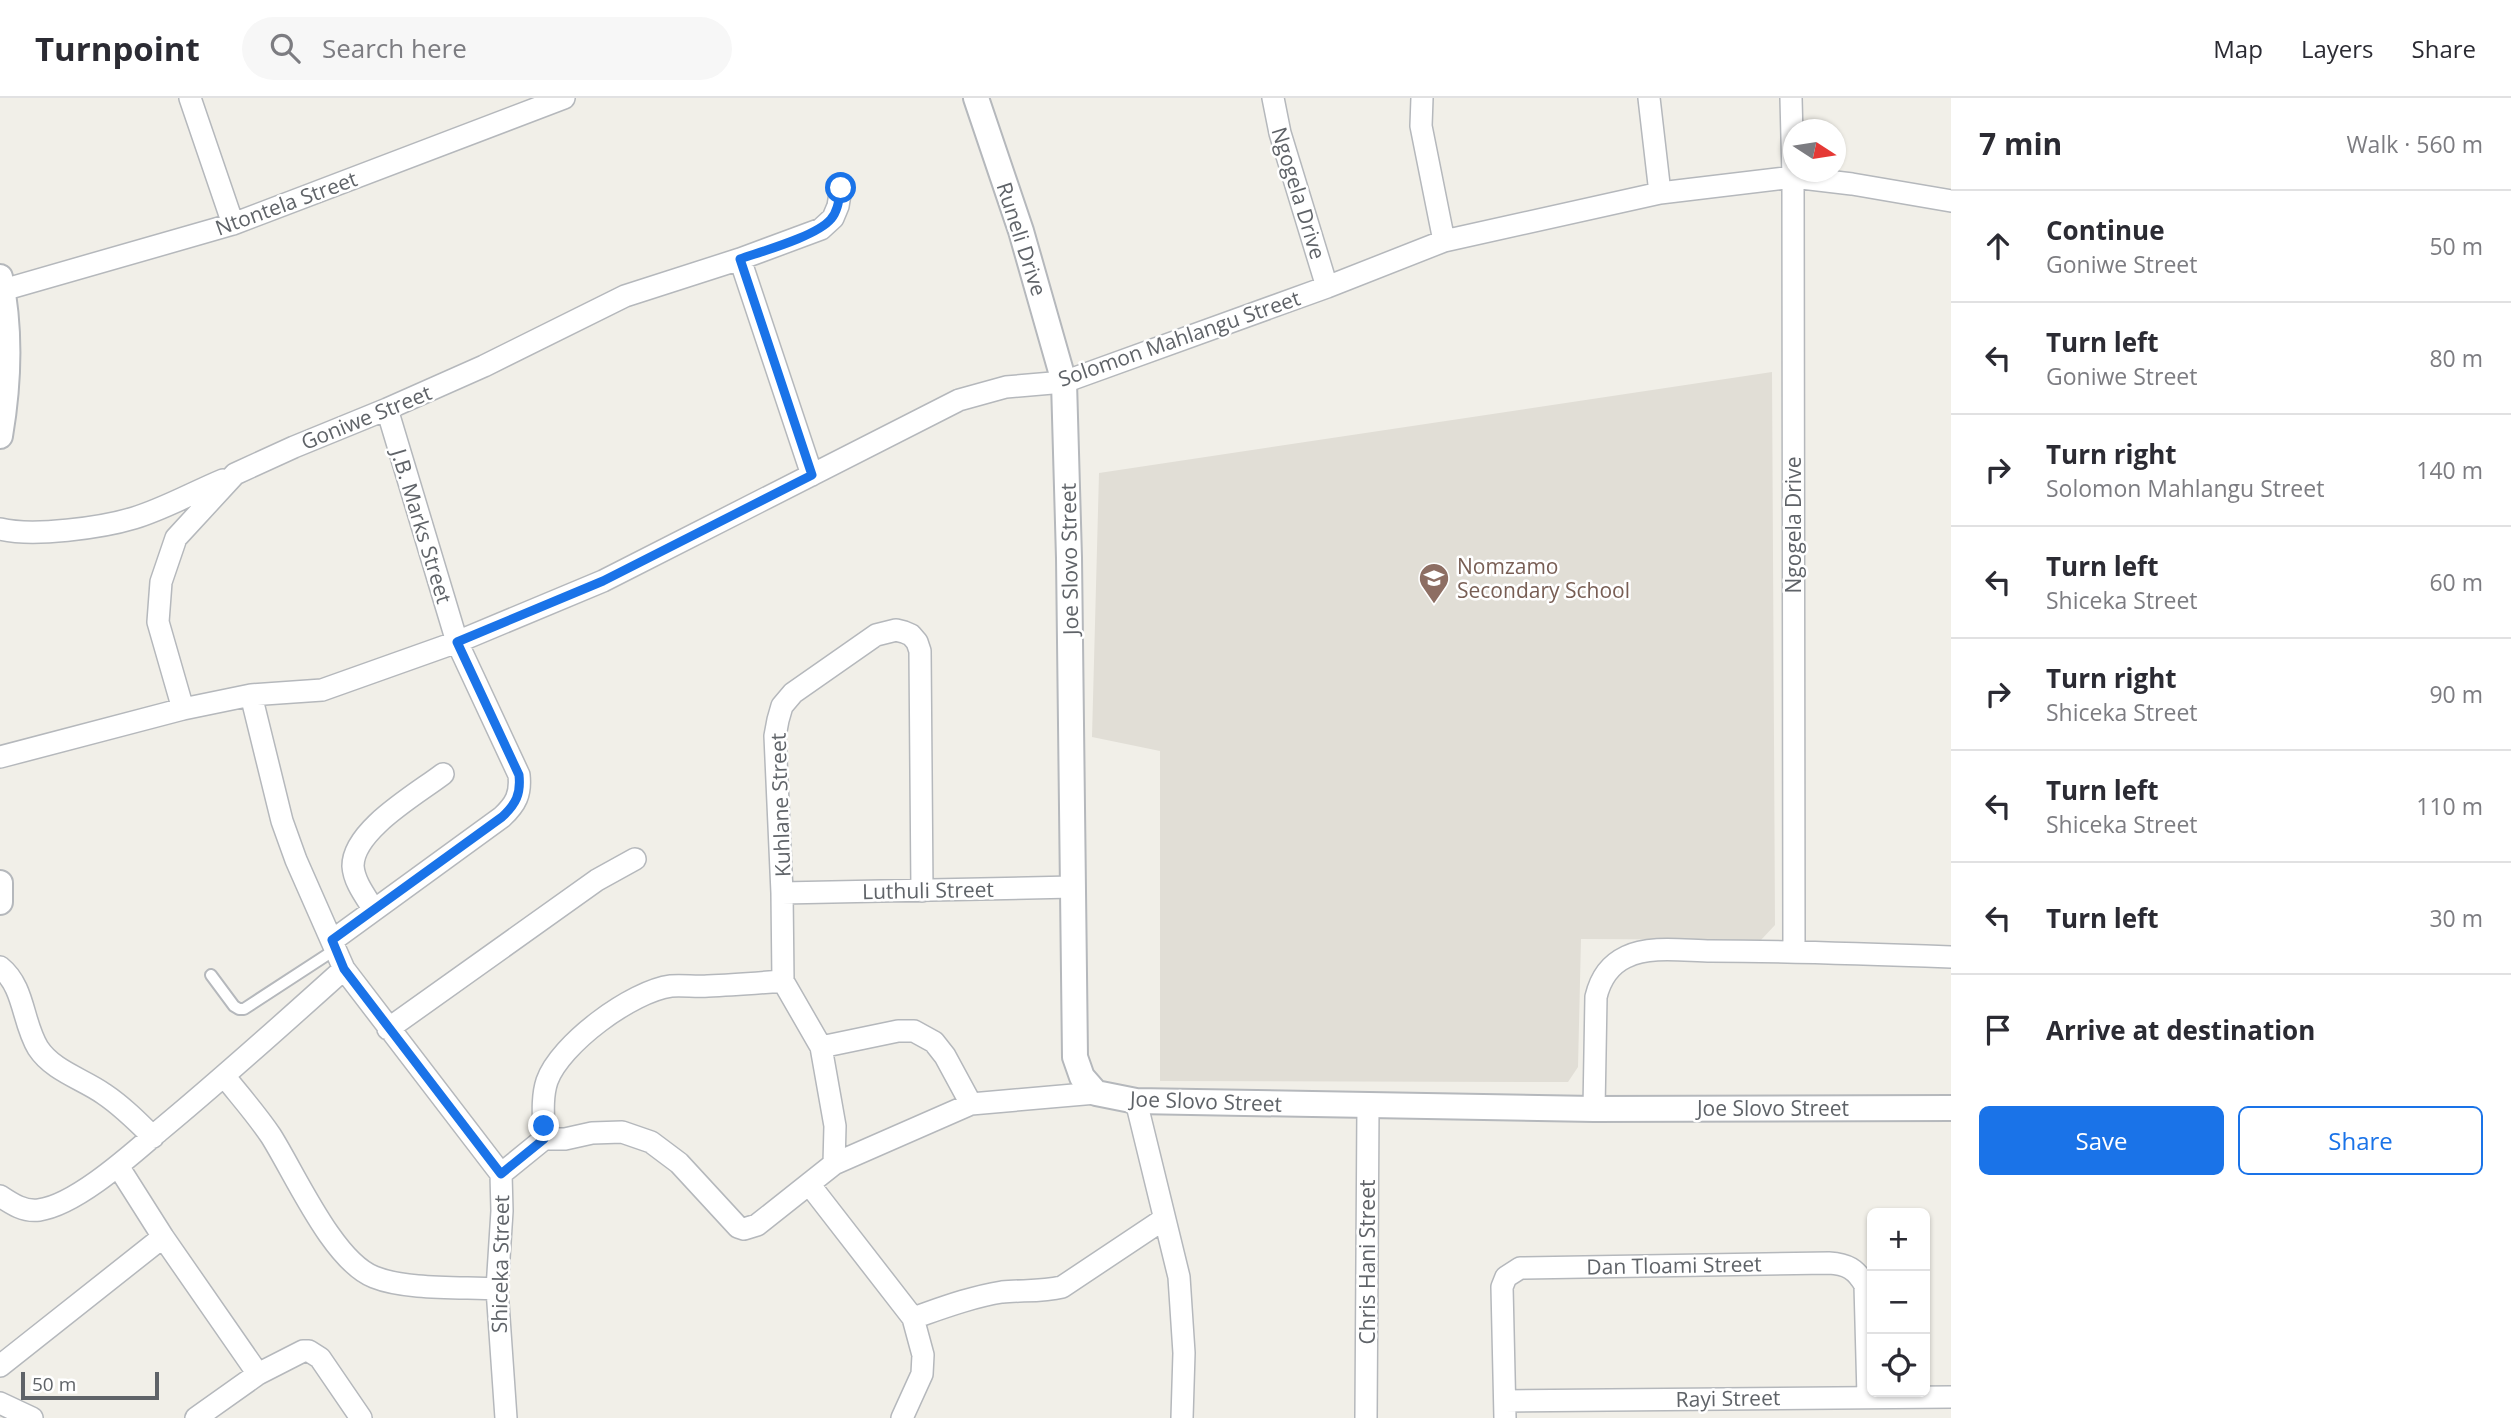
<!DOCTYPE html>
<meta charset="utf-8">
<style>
body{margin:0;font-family:"Open Sans",sans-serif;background:#f7f7f7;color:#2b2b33}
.controls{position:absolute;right:21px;bottom:21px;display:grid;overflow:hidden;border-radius:10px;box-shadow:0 2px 5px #0004}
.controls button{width:63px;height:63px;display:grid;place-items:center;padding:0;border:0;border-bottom:2px solid #e1e1e2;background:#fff;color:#2b2b33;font:35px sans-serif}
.compass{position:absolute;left:1783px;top:21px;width:63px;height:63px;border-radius:50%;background:#fff;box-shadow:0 2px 5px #0004;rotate:102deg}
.scale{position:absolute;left:21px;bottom:18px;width:138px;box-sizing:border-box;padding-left:7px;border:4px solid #5f6368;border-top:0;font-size:19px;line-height:24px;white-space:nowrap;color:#5f6368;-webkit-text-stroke:5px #fff;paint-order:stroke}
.stop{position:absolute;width:21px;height:21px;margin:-16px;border:5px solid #1a73e8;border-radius:50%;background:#fff}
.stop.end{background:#1a73e8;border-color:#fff;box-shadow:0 2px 7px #0008}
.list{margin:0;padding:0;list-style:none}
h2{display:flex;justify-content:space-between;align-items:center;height:91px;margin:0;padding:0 28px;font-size:30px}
h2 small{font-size:23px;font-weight:400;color:#7c7c81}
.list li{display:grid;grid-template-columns:46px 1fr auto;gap:21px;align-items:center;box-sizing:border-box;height:112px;padding:0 28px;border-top:2px solid #e1e1e2}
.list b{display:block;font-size:26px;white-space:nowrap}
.list p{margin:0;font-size:23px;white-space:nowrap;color:#7c7c81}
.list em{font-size:23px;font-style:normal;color:#7c7c81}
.actions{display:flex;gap:14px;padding:21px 28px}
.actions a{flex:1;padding:16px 0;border:2px solid #1a73e8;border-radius:10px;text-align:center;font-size:24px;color:#1a73e8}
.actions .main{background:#1a73e8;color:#fff}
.icon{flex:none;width:38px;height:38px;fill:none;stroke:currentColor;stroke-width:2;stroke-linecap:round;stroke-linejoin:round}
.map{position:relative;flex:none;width:1951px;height:1320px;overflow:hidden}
header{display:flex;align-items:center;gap:42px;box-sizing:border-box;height:98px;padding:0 35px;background:#fff;border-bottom:2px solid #e1e1e2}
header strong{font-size:33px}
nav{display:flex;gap:38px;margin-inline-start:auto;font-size:24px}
.search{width:490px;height:63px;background:#f7f7f7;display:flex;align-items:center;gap:18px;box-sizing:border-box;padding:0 24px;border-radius:38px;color:#7c7c81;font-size:26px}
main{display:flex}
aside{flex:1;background:#fff}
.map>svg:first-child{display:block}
.education{fill:#e1ded6}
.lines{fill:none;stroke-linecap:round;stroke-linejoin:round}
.service-casing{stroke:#b5b8bc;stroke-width:14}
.minor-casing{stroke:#b5b8bc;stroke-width:24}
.tertiary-casing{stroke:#b5b8bc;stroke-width:28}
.service{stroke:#fff;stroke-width:10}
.minor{stroke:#fff;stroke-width:21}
.tertiary{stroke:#fff;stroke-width:24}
.route{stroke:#1a73e8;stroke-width:9}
.labels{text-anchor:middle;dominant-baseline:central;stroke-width:5;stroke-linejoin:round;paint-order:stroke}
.street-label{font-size:21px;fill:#5f6368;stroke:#fff}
.education-label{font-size:21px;fill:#785e54;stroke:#fff;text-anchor:start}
</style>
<header>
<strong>Turnpoint</strong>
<div class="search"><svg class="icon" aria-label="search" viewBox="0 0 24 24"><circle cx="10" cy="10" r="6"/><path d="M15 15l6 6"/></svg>Search here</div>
<nav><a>Map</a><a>Layers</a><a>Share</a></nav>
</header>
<main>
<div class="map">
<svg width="1951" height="1320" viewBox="0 0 1951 1320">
<rect width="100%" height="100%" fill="#f1efe8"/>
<path class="education" d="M1772 274 1775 827 1761 842 1581 841 1578 969 1568 984 1160 983V653L1092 639 1099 375Z"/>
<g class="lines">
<g class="service-casing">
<path id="service" d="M211 877 234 908 239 911H244L336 851"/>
</g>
<g class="minor-casing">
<path id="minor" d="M190 0 233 126
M1273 0 1280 35 1327 189
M1422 0 1421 28 1444 143
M1649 0 1660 95
M1791 0 1793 79 1794 853
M740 161 812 377
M3 192 233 126 564 0
M0 431C33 439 101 430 134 420 164 411 194 394 223 382
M251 597 282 723 296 762 344 871 501 1076 502 1113 497 1191 506 1320
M183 611 158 524 161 484 176 440 235 376 294 349 387 311 484 268 625 198 740 161 821 131 833 120 838 108 841 90
M0 659 183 611 251 597 322 592 457 544 603 483 959 302 1006 289 1064 284 1327 189 1444 143 1660 95 1793 79 1852 86 1951 103
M782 795 1073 789
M374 812C366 799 354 784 353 768 353 732 417 696 443 676
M333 842 502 719C516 706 521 696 519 677L457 544 387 311
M0 869C25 889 22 924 38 950 53 973 83 981 104 996 122 1008 138 1024 153 1039
M388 931 597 782 635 761
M821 949 898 933H914L934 944 945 958 971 1006
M225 979C240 998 257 1017 271 1038 295 1076 333 1163 374 1179 406 1192 461 1189 497 1191
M1136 1003 1179 1179 1184 1255 1182 1320
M1594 1011 1596 899C1600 882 1609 867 1626 859 1650 847 1686 853 1711 853 1791 853 1871 856 1951 859
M544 1041C544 1023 541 1001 547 983 560 946 632 893 671 888 683 887 696 889 708 888 733 887 758 885 783 883
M834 1066 835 1028 821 949 783 883 782 795 775 638 778 622 782 608 793 595 876 537 896 532 904 534 911 537 917 544 920 553 922 793
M118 1068 163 1139 258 1276
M501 1076 544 1041H565L592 1035 622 1034 651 1044 679 1065 738 1129 744 1131 757 1127 834 1066 971 1006 1096 995
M809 1086 913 1220 923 1257 922 1276 902 1320
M0 1098C12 1106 24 1114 39 1112 76 1107 131 1057 159 1033 222 981 283 926 344 871
M913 1220C942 1210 971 1199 1002 1194 1022 1192 1042 1194 1062 1189L1164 1121
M0 1268 163 1139
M1505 1303 1951 1299
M0 1305 32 1320
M196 1320 258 1276 303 1253H309L320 1260 361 1320
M1366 1320 1368 1008
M1505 1320 1502 1189 1506 1179 1520 1170 1829 1165C1847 1166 1856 1171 1865 1187L1868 1298"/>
</g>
<g class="tertiary-casing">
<path id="tertiary" d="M976 0 1021 133 1064 284 1069 460 1075 959 1082 979 1096 995 1136 1003 1594 1011 1951 1010
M0 179C11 232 9 285 0 338
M0 785V804"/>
</g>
<use href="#service" class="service"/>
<use href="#minor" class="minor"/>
<use href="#tertiary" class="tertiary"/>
</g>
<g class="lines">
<path class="route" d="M544 1028V1041L501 1076 344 871 332 842 502 719C516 706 521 696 519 677L457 544 603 483 812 377 740 161C763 153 817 138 831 121 838 113 839 101 841 90"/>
</g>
<defs>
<g id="school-pin" transform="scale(1.575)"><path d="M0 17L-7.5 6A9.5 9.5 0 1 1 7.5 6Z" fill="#8d6e63" stroke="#fff"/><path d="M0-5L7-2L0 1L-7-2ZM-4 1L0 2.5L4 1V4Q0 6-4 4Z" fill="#fff"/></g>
</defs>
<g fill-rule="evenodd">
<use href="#school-pin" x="1434" y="480"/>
</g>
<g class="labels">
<g class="street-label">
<text transform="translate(1299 95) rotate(73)">Ngogela Drive</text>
<text transform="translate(286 105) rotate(-20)">Ntontela Street</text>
<text transform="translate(1022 141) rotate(72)">Runeli Drive</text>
<text transform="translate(1179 240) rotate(-19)">Solomon Mahlangu Street</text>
<text transform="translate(366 319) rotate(-22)">Goniwe Street</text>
<text transform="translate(1793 427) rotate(-90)">Ngogela Drive</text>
<text transform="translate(422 428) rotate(73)">J.B. Marks Street</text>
<text transform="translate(1069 461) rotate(-91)">Joe Slovo Street</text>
<text transform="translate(780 707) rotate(-92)">Kuhlane Street</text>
<text transform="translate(928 792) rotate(-1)">Luthuli Street</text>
<text transform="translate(1206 1003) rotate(2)">Joe Slovo Street</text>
<text x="1773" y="1010">Joe Slovo Street</text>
<text transform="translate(1367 1164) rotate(-90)">Chris Hani Street</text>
<text transform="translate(500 1166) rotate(-89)">Shiceka Street</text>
<text transform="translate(1674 1167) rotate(-1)">Dan Tloami Street</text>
<text transform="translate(1728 1300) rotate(-1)">Rayi Street</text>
</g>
<g class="education-label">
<text x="1457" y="468">Nomzamo<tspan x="1457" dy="24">Secondary School</tspan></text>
</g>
</g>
</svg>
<div class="controls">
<button>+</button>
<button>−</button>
<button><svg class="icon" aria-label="locate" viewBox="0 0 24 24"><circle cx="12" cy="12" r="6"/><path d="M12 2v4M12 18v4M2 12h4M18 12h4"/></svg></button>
</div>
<svg class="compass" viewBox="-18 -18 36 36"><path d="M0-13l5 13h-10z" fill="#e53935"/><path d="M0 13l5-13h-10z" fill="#7c7c81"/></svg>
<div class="scale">50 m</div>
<div class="stop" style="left:841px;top:90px"></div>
<div class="stop end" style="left:544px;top:1028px"></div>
</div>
<aside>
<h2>7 min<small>Walk · 560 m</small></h2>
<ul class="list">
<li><svg class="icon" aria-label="ahead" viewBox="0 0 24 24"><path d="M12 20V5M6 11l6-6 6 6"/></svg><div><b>Continue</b><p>Goniwe Street</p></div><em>50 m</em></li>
<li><svg class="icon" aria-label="left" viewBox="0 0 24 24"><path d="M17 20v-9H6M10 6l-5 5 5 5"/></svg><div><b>Turn left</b><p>Goniwe Street</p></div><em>80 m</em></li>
<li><svg class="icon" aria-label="right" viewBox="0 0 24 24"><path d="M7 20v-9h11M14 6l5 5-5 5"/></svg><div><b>Turn right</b><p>Solomon Mahlangu Street</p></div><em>140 m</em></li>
<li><svg class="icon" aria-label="left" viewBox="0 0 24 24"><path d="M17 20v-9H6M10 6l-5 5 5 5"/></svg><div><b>Turn left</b><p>Shiceka Street</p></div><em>60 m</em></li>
<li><svg class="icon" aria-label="right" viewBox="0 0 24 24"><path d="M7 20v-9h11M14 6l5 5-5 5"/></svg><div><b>Turn right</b><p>Shiceka Street</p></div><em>90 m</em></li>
<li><svg class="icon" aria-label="left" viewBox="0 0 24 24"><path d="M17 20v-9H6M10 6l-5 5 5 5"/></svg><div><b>Turn left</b><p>Shiceka Street</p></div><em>110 m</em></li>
<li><svg class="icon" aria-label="left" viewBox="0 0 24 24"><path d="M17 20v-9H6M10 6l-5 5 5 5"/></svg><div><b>Turn left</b></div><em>30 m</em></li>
<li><svg class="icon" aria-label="arrive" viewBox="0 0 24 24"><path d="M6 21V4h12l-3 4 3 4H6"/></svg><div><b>Arrive at destination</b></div></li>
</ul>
<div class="actions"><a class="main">Save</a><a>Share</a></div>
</aside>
</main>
